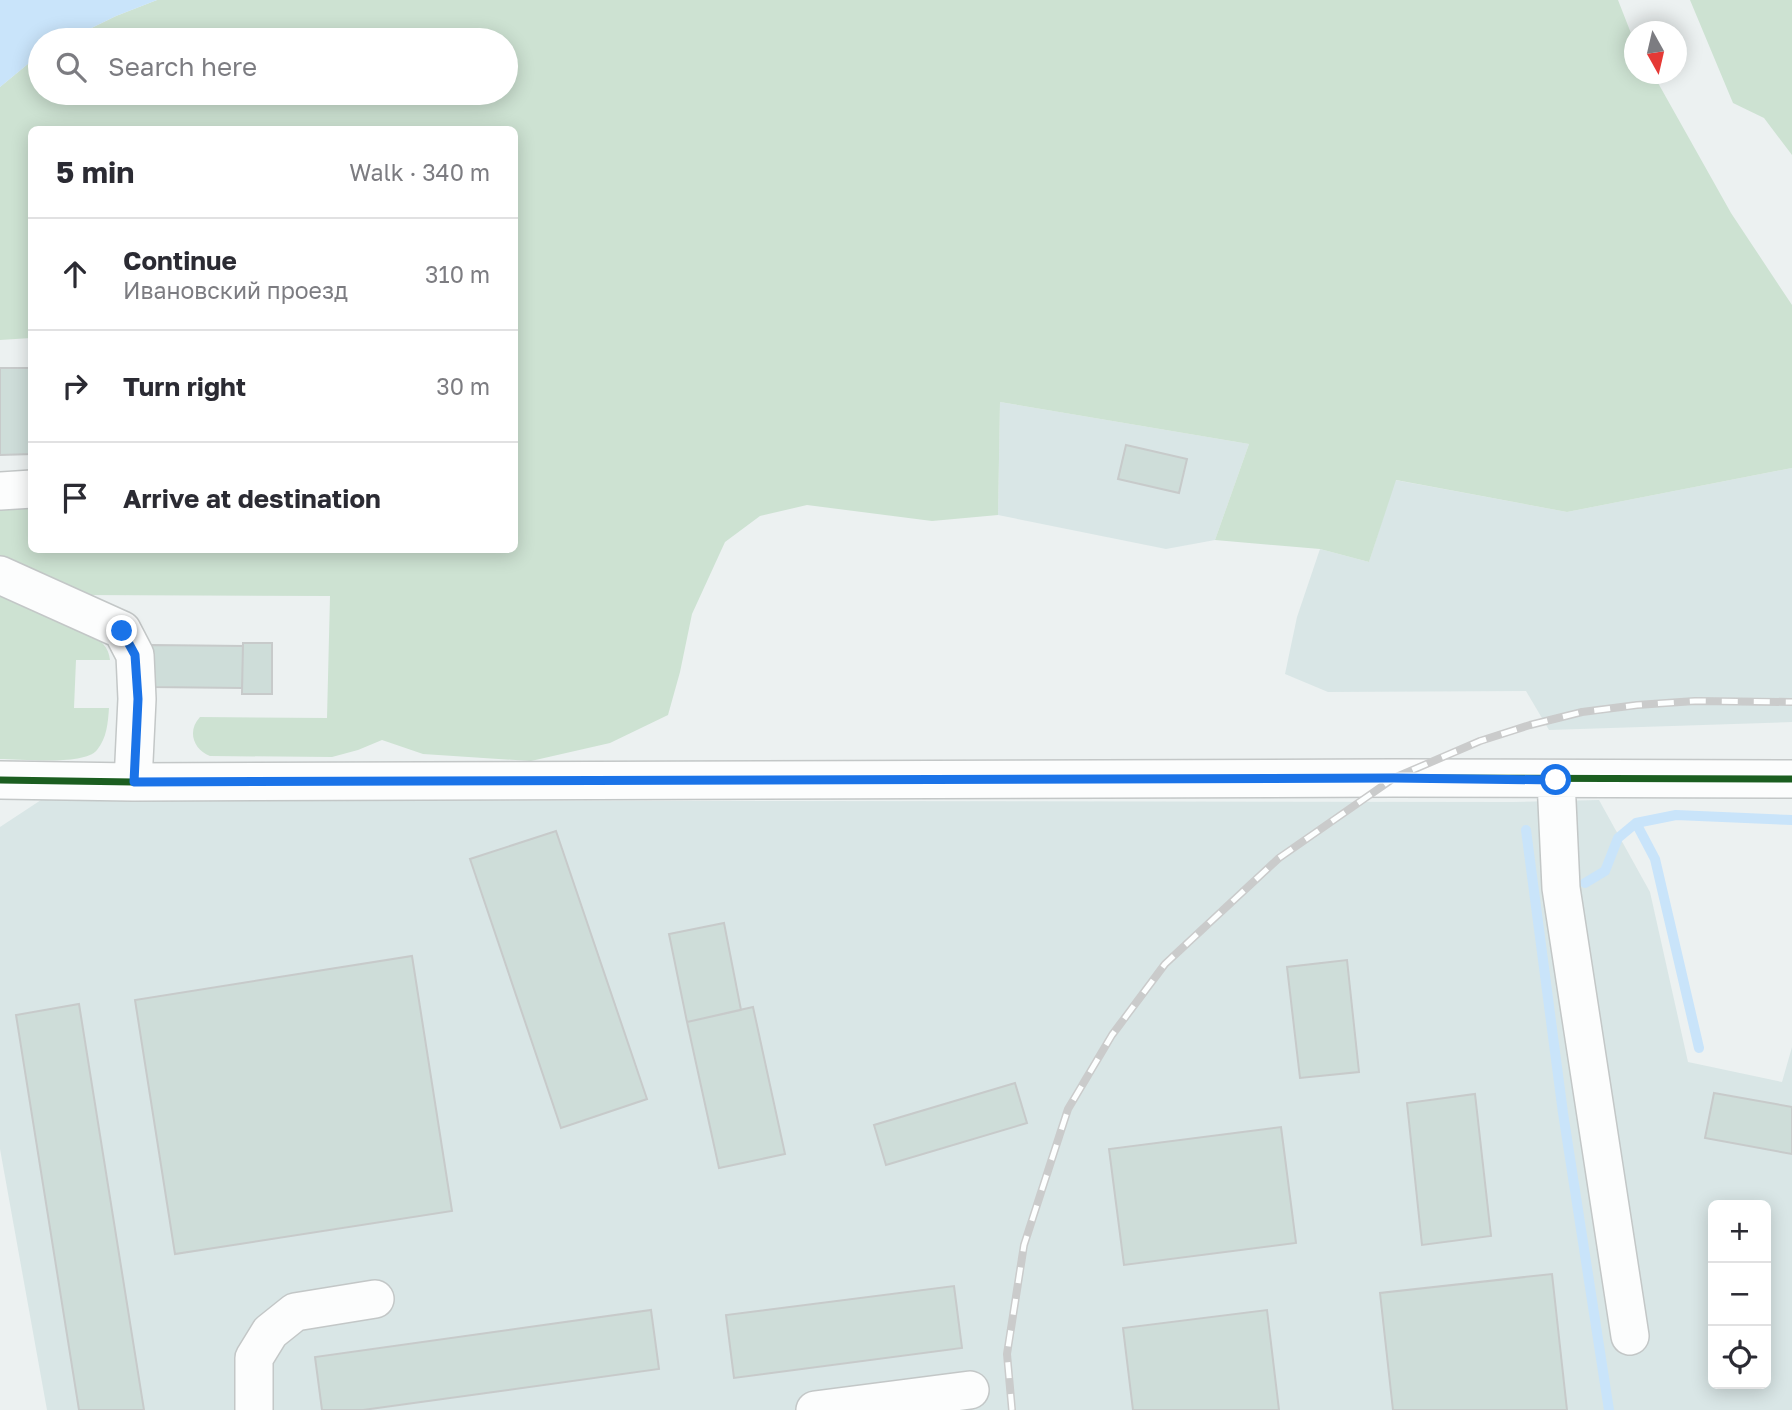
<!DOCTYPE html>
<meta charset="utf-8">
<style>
body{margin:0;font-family:"Golos Text",sans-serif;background:#f7f7f7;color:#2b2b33}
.controls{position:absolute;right:21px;bottom:21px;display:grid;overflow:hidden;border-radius:10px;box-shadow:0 4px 18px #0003}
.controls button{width:63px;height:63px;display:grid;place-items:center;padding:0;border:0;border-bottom:2px solid #e1e1e2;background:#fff;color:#2b2b33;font:35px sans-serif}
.compass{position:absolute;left:1624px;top:21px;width:63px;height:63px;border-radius:50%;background:#fff;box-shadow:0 4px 18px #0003;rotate:172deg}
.stop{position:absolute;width:21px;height:21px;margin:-16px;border:5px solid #1a73e8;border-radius:50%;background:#fff}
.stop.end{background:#1a73e8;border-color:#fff;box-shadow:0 2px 7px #0008}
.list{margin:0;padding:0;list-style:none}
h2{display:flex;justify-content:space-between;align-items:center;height:91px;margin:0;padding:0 28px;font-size:30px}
h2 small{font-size:23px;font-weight:400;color:#7c7c81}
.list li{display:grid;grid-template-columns:46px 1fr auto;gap:21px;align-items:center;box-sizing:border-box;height:112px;padding:0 28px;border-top:2px solid #e1e1e2}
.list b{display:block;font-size:26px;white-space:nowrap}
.list p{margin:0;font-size:23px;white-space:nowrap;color:#7c7c81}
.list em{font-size:23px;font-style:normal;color:#7c7c81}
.icon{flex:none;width:38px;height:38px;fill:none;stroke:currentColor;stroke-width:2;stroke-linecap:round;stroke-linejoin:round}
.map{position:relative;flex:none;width:1792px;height:1410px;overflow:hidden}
.search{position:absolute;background:#fff;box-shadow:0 4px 18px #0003;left:28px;top:28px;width:490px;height:77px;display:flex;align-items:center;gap:18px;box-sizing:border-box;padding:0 24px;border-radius:38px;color:#7c7c81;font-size:26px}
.panel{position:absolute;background:#fff;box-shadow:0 4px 18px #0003;left:28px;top:126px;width:490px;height:427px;border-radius:10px}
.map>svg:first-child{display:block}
.built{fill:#d9e6e6;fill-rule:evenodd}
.green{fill:#cde2d2}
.water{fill:#c9e4fa}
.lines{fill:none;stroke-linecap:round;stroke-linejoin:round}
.stream{stroke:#c9e4fa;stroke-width:10}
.building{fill:#ceddd9;stroke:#c7caca;stroke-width:2}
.minor-casing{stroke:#c3c7c7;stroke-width:40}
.minor{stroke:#fcfdfd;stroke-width:37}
.rail-casing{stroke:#cacbcb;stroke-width:8}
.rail{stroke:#fdffff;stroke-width:5;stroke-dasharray:16;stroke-linecap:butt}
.cycleway-casing{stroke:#fdffff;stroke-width:11}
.cycleway{stroke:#1b5e20;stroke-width:7}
.route{stroke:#1a73e8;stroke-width:9}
</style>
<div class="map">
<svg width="1792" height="1410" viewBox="0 0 1792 1410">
<rect width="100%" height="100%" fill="#ecf1f1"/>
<path class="built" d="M1000 402 1249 444 1215 540 1166 549 998 515Z
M1792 468V722L1549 730 1526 691 1328 692 1285 674 1297 617 1320 549 1369 562 1395 480 1567 512Z
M41 800 1513 802 1599 800 1650 892 1688 1062 1782 1082 1792 1047V1410H47L0 1149V827ZM1713 1205H1766V1384H1713Z"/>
<path class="green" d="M157 0H1618L1634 41V74H1653L1731 213 1792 305V468L1567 512 1396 480 1369 562 1320 549 1215 540 1249 444 1000 402 998 515 932 521 807 505 760 516 725 542 692 614 680 672 668 715 610 743 531 761 423 754 382 740 358 750 332 757 210 756C193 749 187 731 200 717L327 718 330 596 79 595 0 558V503L31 501 32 550H514V130H32L31 338 0 340V87L40 54V93H506V40H67L116 16Z
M1690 0H1792V155L1764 118 1733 103Z
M0 590 90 632C100 640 109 647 110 660H76L74 708H109C108 722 107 738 97 750 84 766 21 759 0 759Z"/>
<path class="water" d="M0 0H157L116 16 67 40H40V54L0 87Z"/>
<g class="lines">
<path class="stream" d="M1636 823 1655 859 1699 1048
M1526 830 1563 1113 1609 1410
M1585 883 1605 871 1618 838 1636 823 1676 815 1792 820"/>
</g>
<path class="building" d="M0 368H32V454L0 455Z
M1126 445 1187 459 1179 493 1118 479Z
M243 643H272V694H242Z
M152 645 243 646 242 688 151 687Z
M556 831 647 1099 561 1128 470 859Z
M724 923 741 1010 687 1022 669 934Z
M412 956 452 1211 175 1254 135 1000Z
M1347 960 1359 1072 1300 1078 1287 967Z
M79 1004 144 1410H79L16 1015Z
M753 1007 785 1154 719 1168 687 1022Z
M1015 1083 1027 1123 886 1165 874 1125Z
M1714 1093 1792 1107V1154L1705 1138Z
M1475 1094 1491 1236 1422 1245 1407 1103Z
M1281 1127 1296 1243 1124 1265 1109 1149Z
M1552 1274 1567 1410H1393L1380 1293Z
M954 1286 962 1348 734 1378 726 1315Z
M651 1310 659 1369 363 1410H322L315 1357Z
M1267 1310 1279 1410H1133L1123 1328Z"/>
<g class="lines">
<g class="minor-casing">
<path id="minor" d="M0 491 32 489
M0 575 122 630 135 655 137 699 133 782
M0 780 133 782 1394 778 1792 779
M1556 780 1561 888 1630 1336
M254 1410V1358L270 1332 295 1312 375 1299
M815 1410 970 1390"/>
</g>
<use href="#minor" class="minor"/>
<g class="rail-casing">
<path id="rail" d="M1012 1410 1007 1354 1024 1245 1068 1109 1112 1035 1165 964 1279 858 1394 778 1480 741 1530 725 1582 712 1637 705 1695 701 1792 702"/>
</g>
<use href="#rail" class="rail"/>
<g class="cycleway-casing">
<path id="cycleway" d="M0 780 133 782 1394 778 1792 779"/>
</g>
<use href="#cycleway" class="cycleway"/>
</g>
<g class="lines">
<path class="route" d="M122 631 135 655 138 699 134 782 1394 778 1556 780"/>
</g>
</svg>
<div class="controls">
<button>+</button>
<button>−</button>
<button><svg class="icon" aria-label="locate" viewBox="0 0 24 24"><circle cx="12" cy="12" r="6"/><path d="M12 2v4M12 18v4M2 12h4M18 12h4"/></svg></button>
</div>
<svg class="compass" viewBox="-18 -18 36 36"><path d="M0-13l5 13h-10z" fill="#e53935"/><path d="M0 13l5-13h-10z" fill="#7c7c81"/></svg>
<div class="stop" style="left:1556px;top:780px"></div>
<div class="stop end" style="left:122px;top:631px"></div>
<div class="search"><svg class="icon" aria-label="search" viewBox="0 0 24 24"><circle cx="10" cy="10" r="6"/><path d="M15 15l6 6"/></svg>Search here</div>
<section class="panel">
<h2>5 min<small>Walk · 340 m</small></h2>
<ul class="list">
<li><svg class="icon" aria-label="ahead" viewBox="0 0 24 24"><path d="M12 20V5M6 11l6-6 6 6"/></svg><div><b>Continue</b><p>Ивановский проезд</p></div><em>310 m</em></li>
<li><svg class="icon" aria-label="right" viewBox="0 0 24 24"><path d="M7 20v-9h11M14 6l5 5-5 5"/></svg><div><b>Turn right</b></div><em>30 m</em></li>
<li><svg class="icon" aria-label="arrive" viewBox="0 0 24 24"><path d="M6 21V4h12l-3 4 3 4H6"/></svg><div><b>Arrive at destination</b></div></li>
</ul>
</section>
</div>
